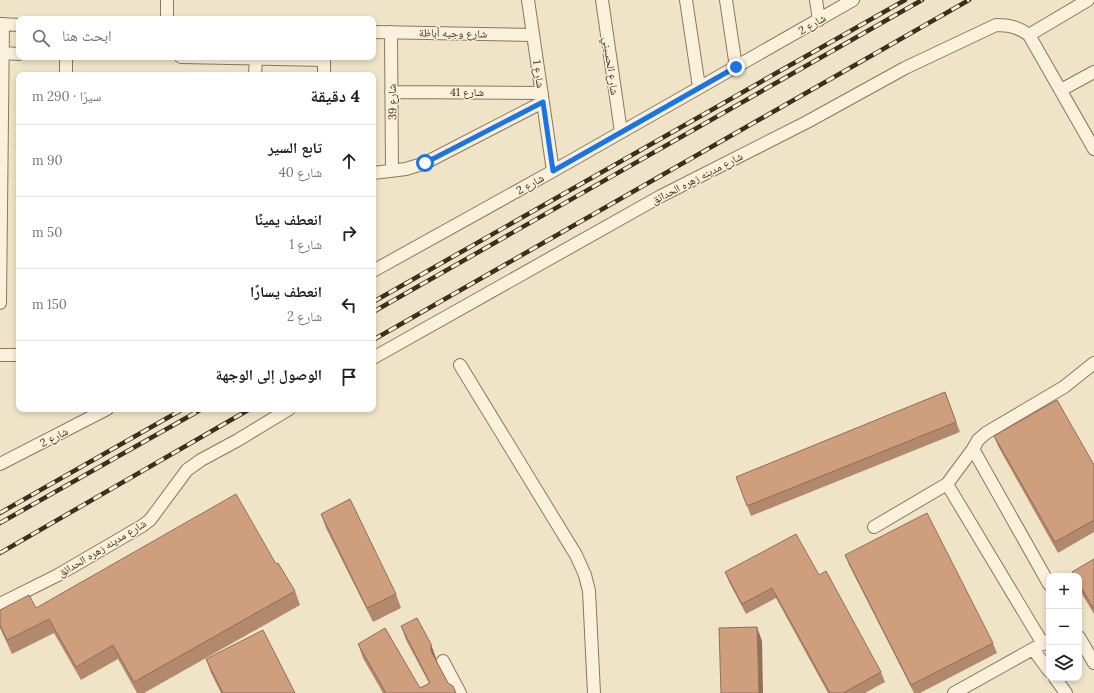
<!DOCTYPE html>
<html lang="ar">
<meta charset="utf-8">
<style>
body{margin:0;font-family:Lora,"Noto Naskh Arabic",serif;background:#f2f2f2;color:#202124;direction:rtl}
.controls{position:absolute;right:12px;bottom:12px;display:grid;overflow:hidden;border-radius:8px;box-shadow:0 2px 6px #0003}
.controls button{width:36px;height:36px;display:grid;place-items:center;padding:0;border:0;border-bottom:1px solid #e0e0e0;background:#fff;color:#202124;font:20px sans-serif}
.stop{position:absolute;width:12px;height:12px;margin:-9px;border:3px solid #1a73e8;border-radius:50%;background:#fff}
.stop.end{background:#1a73e8;border-color:#fff;box-shadow:0 1px 4px #0008}
.list{margin:0;padding:0;list-style:none}
h2{display:flex;justify-content:space-between;align-items:center;height:52px;margin:0;padding:0 16px;font-size:17px}
h2 small{font-size:13px;font-weight:400;color:#757577}
.list li{display:grid;grid-template-columns:26px 1fr auto;gap:12px;align-items:center;box-sizing:border-box;height:72px;padding:0 16px;border-top:1px solid #e0e0e0}
.list b{display:block;font-size:15px;white-space:nowrap}
.list p{margin:0;font-size:13px;white-space:nowrap;color:#757577}
.list em{font-size:13px;font-style:normal;color:#757577}
.icon{flex:none;width:22px;height:22px;fill:none;stroke:currentColor;stroke-width:2;stroke-linecap:round;stroke-linejoin:round}
.map{position:relative;flex:none;width:1094px;height:693px;overflow:hidden;direction:ltr}
.search{position:absolute;background:#fff;box-shadow:0 2px 6px #0003;left:16px;top:16px;width:360px;height:44px;display:flex;align-items:center;gap:10px;box-sizing:border-box;padding:0 14px;border-radius:8px;color:#757577;font-size:15px}
.panel{position:absolute;background:#fff;box-shadow:0 2px 6px #0003;left:16px;top:72px;width:360px;height:340px;border-radius:8px;direction:rtl}
.map>svg:first-child{display:block}
.lines{fill:none;stroke-linecap:round;stroke-linejoin:round}
.minor-casing{stroke:#8d765c;stroke-width:14}
.minor{stroke:#faf1dc;stroke-width:12}
.rail-casing{stroke:#3d2e20;stroke-width:4.5}
.rail{stroke:#f7eed8;stroke-width:3;stroke-dasharray:9;stroke-linecap:butt}
.wall{fill:#b2896c}
.shaded-wall{fill:#916f58}
.building{fill:#cf9f7d;stroke:#916f58}
.route{stroke:#1a73e8;stroke-width:5}
.labels{text-anchor:middle;dominant-baseline:central;stroke-width:3;stroke-linejoin:round;paint-order:stroke}
.street-label{font-size:11px;fill:#3d2e20;stroke:#f7eed8}
</style>
<div class="map">
<svg width="1094" height="693" viewBox="0 0 1094 693">
<rect width="100%" height="100%" fill="#f0e4c8"/>
<g class="lines">
<g class="minor-casing">
<path id="minor" d="M528 0 553 171
M602 0 621 132
M686 0 699 87
M726 0 736 67
M816 0 819 20
M167 19V0
M0 24 19 25
M373 32 533 35
M391 32 392 171
M1029 35 1088 0
M3 53 19 54
M181 57 324 60
M66 75V57
M255 75 256 58
M324 75V57
M1061 90 1094 72
M391 92 542 93
M373 173 406 169 425 163 543 102
M373 271 553 171 853 0
M0 303 3 24
M0 355H19
M373 358 661 196 807 122 905 68 996 25C1009 25 1018 27 1029 35L1094 149
M460 365 576 555 585 575 589 591 594 693
M0 464 107 409
M947 484 973 449
M874 527 947 484 1043 644
M1049 584 973 449 978 440 986 433 1064 387 1094 363
M0 604 58 575 142 526 150 520 187 470 201 460 238 440 289 409
M1079 637 1094 663
M1033 649 1049 671
M443 661 460 693
M1055 678 1066 693
M954 693 1049 640"/>
</g>
<use href="#minor" class="minor"/>
<g class="rail-casing">
<path id="rail" d="M373 302 905 0
M373 312 922 0
M373 340 969 0
M0 513 183 409
M0 523 202 409
M0 553 250 409"/>
</g>
<use href="#rail" class="rail"/>
</g>
<path class="wall" d="M945 392 960 432 751 516 736 477Z
M994 436 1094 465V532L1058 553 998 446Z
M321 514 396 594 401 608 373 622 326 528Z
M845 555 993 643 997 653 920 693H914L849 565Z
M1094 559V614L1079 589V576H1074L1072 572Z
M276 564 295 591 300 605 144 693H137L118 659 81 680 54 633 12 654 0 628V610L36 608Z
M725 572 819 575 881 672 885 682 865 693H828L776 598 746 614 729 582Z
M401 626 436 658V660L448 683 456 693H383L363 658 358 644 420 688 429 683 406 640Z
M206 659 295 693H221L211 673Z"/>
<path class="shaded-wall" d="M757 627 762 641 763 693H759Z
M431 644 436 658V665L431 651Z"/>
<path class="building" d="M945 392 956 422 747 506 736 477Z
M1057 400 1094 465V520L1055 542 994 436Z
M236 494 276 564 278 563 295 591 134 682 113 645 76 667 49 619 7 640 0 625V610L29 595 36 608Z
M350 499 396 594 367 608 321 514Z
M927 513 993 643 911 685 845 555Z
M796 534 819 575 826 571 881 672 843 693H830L772 588 742 604 725 572Z
M1094 559V609L1079 584V576H1074L1072 572Z
M417 618 431 644V651L448 683 453 686 456 693H386L358 644 385 628 420 688 430 683 401 626Z
M757 627 759 693H721L719 628Z
M263 630 295 693H223L206 659Z"/>
<g class="lines">
<path class="route" d="M425 163 543 102 553 171 736 67"/>
</g>
<g class="labels">
<g class="street-label">
<text transform="translate(812 24) rotate(-30)">شارع 2</text>
<text transform="translate(453 33) rotate(1)">شارع وجيه أباظة</text>
<text transform="translate(611 66) rotate(82)">شارع الحسيني</text>
<text transform="translate(539 74) rotate(82)">شارع 1</text>
<text x="467" y="92">شارع 41</text>
<text transform="translate(392 102) rotate(-91)">شارع 39</text>
<text transform="translate(697 178) rotate(-27)">شارع مدينه زهره الحدائق</text>
<text transform="translate(530 184) rotate(-29)">شارع 2</text>
<text transform="translate(54 437) rotate(-27)">شارع 2</text>
<text transform="translate(102 548) rotate(-31)">شارع مدينه زهره الحدائق</text>
</g>
</g>
</svg>
<div class="controls">
<button>+</button>
<button>−</button>
<button><svg class="icon" aria-label="layers" viewBox="0 0 24 24"><path d="M12 4l9 5-9 5-9-5zM3 14l9 5 9-5"/></svg></button>
</div>
<div class="stop" style="left:425px;top:163px"></div>
<div class="stop end" style="left:736px;top:67px"></div>
<div class="search"><svg class="icon" aria-label="search" viewBox="0 0 24 24"><circle cx="10" cy="10" r="6"/><path d="M15 15l6 6"/></svg>ابحث هنا</div>
<section class="panel">
<h2>4 دقيقة<small>سيرًا · 290 m</small></h2>
<ul class="list">
<li><svg class="icon" aria-label="ahead" viewBox="0 0 24 24"><path d="M12 20V5M6 11l6-6 6 6"/></svg><div><b>تابع السير</b><p>شارع 40</p></div><em>90 m</em></li>
<li><svg class="icon" aria-label="right" viewBox="0 0 24 24"><path d="M7 20v-9h11M14 6l5 5-5 5"/></svg><div><b>انعطف يمينًا</b><p>شارع 1</p></div><em>50 m</em></li>
<li><svg class="icon" aria-label="left" viewBox="0 0 24 24"><path d="M17 20v-9H6M10 6l-5 5 5 5"/></svg><div><b>انعطف يسارًا</b><p>شارع 2</p></div><em>150 m</em></li>
<li><svg class="icon" aria-label="arrive" viewBox="0 0 24 24"><path d="M6 21V4h12l-3 4 3 4H6"/></svg><div><b>الوصول إلى الوجهة</b></div></li>
</ul>
</section>
</div>
